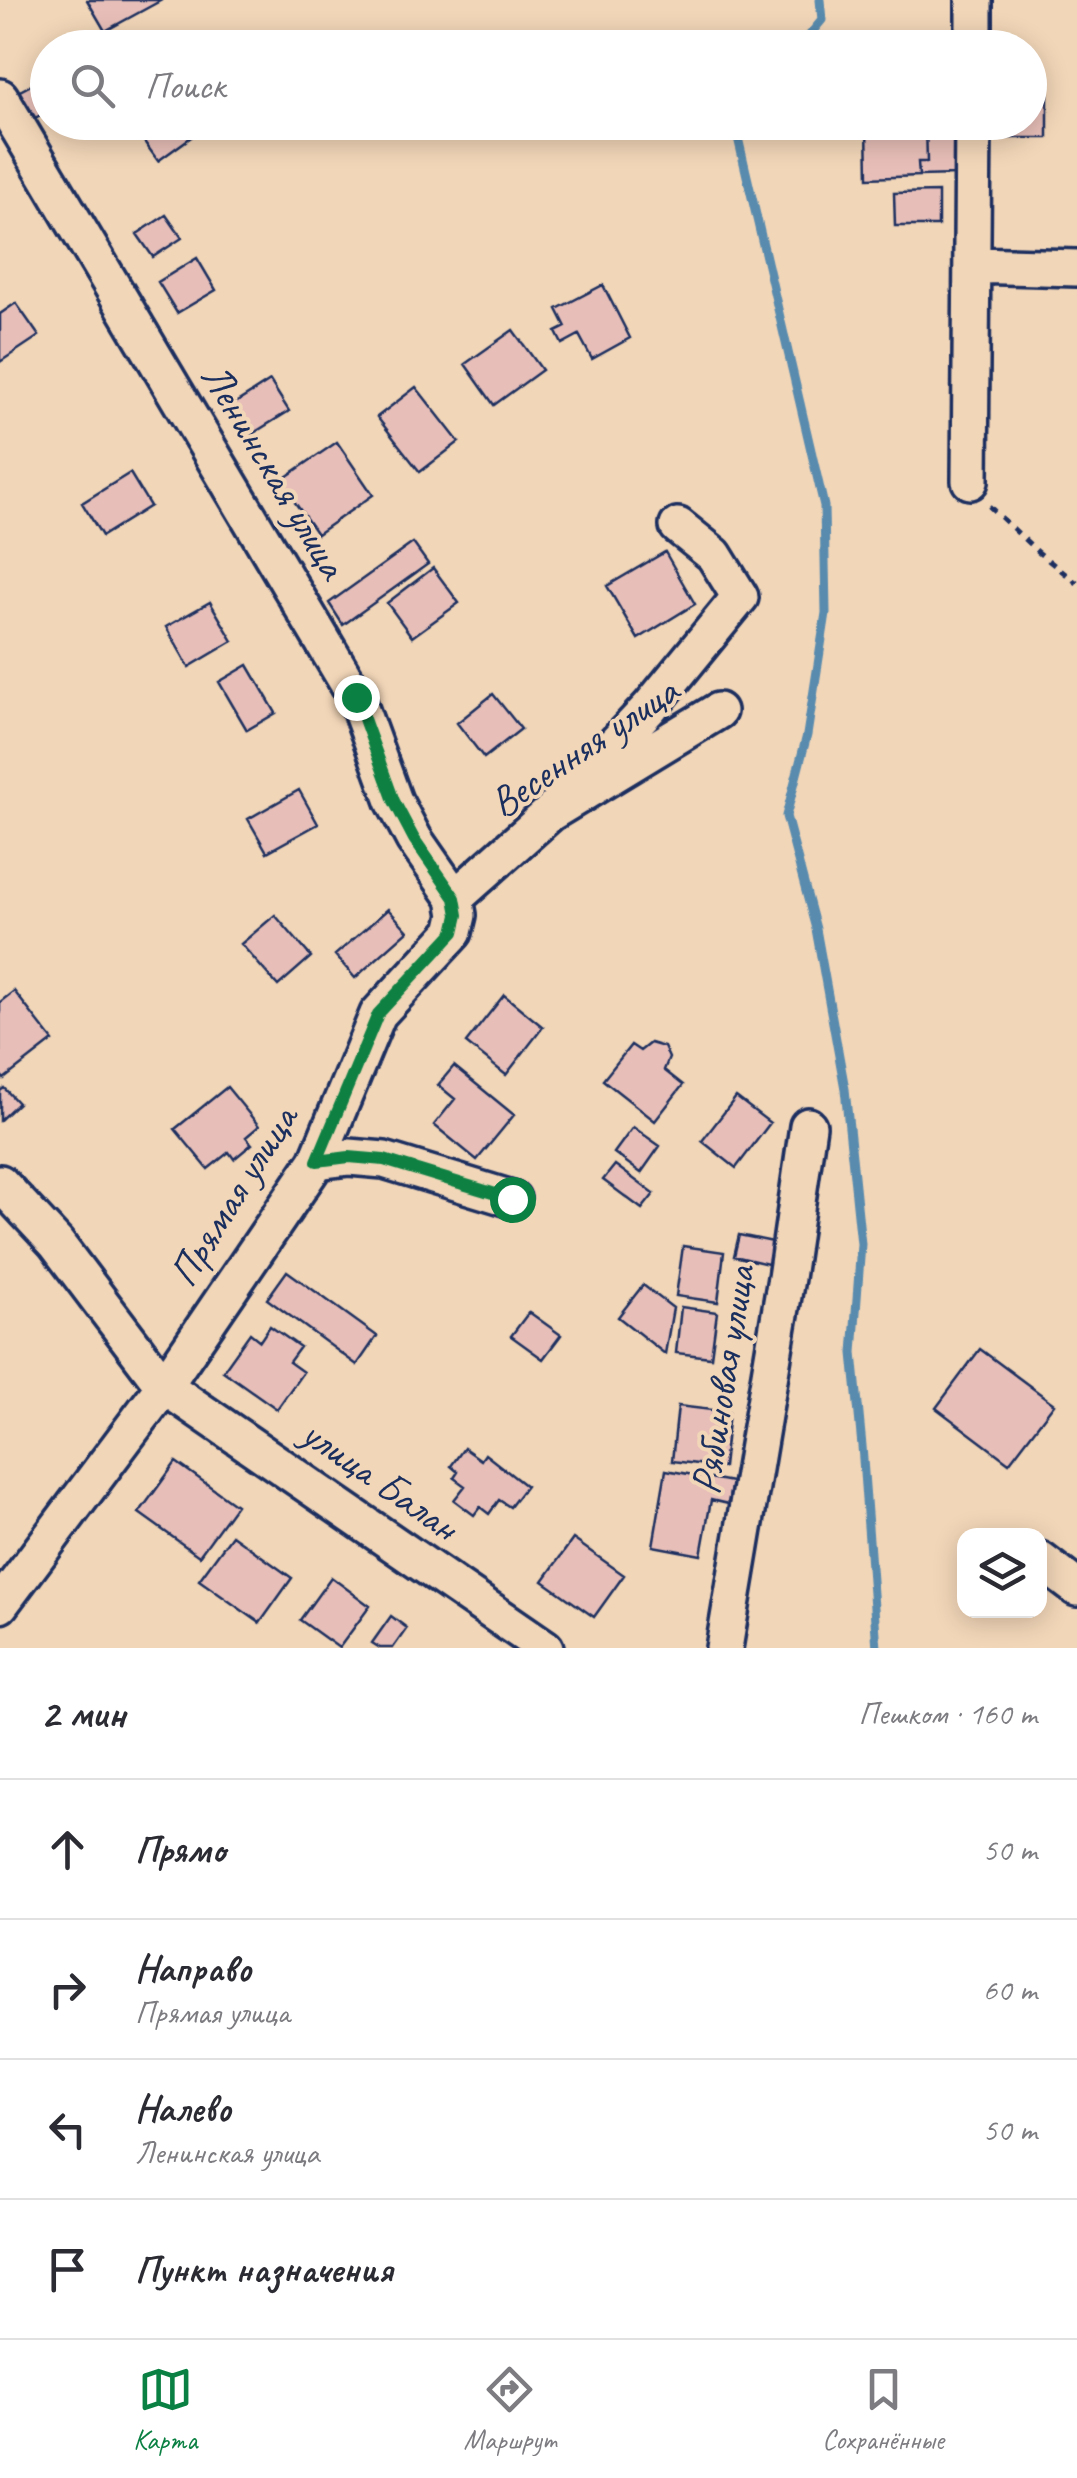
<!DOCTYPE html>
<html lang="ru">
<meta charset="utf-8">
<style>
body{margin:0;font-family:Caveat,sans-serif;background:#f2f2f3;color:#2b2b33}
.controls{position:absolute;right:30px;bottom:30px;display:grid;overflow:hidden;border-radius:20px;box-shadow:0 5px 25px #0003}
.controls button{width:90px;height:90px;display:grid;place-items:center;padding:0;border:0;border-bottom:2px solid #e1e1e2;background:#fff;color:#2b2b33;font:50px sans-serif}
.stop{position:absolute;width:30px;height:30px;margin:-22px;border:8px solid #0b8043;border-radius:50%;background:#fff}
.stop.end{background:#0b8043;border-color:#fff;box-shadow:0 2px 10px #0008}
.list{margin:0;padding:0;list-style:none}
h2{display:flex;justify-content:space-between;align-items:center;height:130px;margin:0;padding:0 40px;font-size:42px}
h2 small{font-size:32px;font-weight:400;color:#7c7c81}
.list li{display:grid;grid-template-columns:65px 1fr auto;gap:30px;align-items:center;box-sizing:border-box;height:140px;padding:0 40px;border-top:2px solid #e1e1e2}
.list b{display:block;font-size:38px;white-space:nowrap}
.list p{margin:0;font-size:32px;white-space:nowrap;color:#7c7c81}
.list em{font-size:32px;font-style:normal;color:#7c7c81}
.icon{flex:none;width:55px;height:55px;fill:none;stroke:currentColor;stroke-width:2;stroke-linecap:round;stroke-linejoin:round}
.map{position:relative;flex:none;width:1077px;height:1648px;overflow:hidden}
.search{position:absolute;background:#fff;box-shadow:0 5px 25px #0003;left:30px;right:30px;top:30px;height:110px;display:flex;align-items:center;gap:25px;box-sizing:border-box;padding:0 35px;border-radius:55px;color:#7c7c81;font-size:38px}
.sheet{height:690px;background:#fff}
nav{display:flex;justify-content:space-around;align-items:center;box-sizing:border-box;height:140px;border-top:2px solid #e1e1e2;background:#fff;font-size:28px;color:#7c7c81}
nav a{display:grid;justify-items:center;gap:5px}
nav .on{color:#0b8043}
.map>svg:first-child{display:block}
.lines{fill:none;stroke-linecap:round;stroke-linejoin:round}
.stream{stroke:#598bae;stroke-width:9}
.building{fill:#e8bfb8;stroke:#1b2f5e;stroke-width:2.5}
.minor-casing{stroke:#1b2f5e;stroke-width:42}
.path{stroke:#1b2f5e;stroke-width:5;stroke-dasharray:8 8;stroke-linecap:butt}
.minor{stroke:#f2d6b8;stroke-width:35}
.route{stroke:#0b8043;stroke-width:12}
.labels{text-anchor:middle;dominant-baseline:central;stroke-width:8;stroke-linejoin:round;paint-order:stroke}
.street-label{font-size:42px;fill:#1b2f5e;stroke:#f2d6b8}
</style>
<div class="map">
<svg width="1077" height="1648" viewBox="0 0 1077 1648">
<rect width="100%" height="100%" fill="#f2d6b8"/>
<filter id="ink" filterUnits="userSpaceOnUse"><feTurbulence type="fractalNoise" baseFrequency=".01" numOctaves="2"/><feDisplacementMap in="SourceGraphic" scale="20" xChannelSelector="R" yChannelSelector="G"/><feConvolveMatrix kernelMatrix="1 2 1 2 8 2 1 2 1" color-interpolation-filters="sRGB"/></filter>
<g filter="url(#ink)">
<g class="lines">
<path class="stream" d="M799 48 822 20 820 0
M741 122 736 129 824 506 826 613 807 735 786 816 816 929 845 1089 861 1244 853 1353 862 1446 877 1648"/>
</g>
<path class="building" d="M87 0H162L105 31Z
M48 76V111L33 119 18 92Z
M1030 90H1048V138H992L991 122H1030Z
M130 122H208L209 124 158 161Z
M867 122H955L956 175 919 176 918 162H927L926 124 867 126Z
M926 124 927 162H918L919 176 868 178 867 126Z
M938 192V226H895L894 193Z
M166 215 182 238 153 257 137 234Z
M197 258 216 290 177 313 158 282Z
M603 285 630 338 592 359 579 335 562 344 556 332 566 327 557 309Z
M16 303 39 336 0 362V314Z
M513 330 542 370 494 405 465 364Z
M270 381 289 411 252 434 234 404Z
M416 387 459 442 420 472 377 417Z
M337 442 373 495 317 534 280 481Z
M130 473 150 506 102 536 82 503Z
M413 543 428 564 343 625 329 603Z
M665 552 695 604 638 639 607 586Z
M433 568 459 603 412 637 387 603Z
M210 602 233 641 189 667 166 627Z
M248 665 276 713 247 730 219 682Z
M493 694 521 729 484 758 457 723Z
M299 790 318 824 267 852 248 819Z
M388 909 408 931 355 978 335 955Z
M275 915 311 957 278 986 241 944Z
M14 991 53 1041 4 1079 0 1074V1002Z
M504 995 543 1027 506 1075 466 1043Z
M650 1043 664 1047 669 1058 664 1070 683 1085 655 1121 603 1080 631 1045 640 1051Z
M454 1066 514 1115 477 1160 434 1125 455 1099 438 1085Z
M227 1087 259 1126 246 1137 252 1144 234 1159 229 1152 208 1169 175 1129Z
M4 1088 18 1103 0 1120V1091Z
M736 1097 770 1123 736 1168 702 1141Z
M633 1127 660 1146 641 1173 614 1153Z
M615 1165 654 1194 642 1209 603 1180Z
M739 1235 773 1242 768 1264 734 1256Z
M683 1246 724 1252 718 1302 676 1296Z
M287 1271 377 1336 357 1365 267 1299Z
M643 1285 673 1308 665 1354 618 1317Z
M681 1307 717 1312 711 1357 676 1353Z
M529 1312 561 1335 543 1359 511 1336Z
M270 1326 300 1347 289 1362 303 1372 277 1409 223 1371 250 1333 260 1341Z
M980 1349 1054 1404 1009 1463 936 1408Z
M678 1406 729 1412 723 1467 672 1461Z
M464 1448 481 1460 485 1454 526 1486 510 1507 499 1500 489 1514 480 1507 474 1515 454 1500 465 1486 454 1478 458 1472 451 1466Z
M176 1462 236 1505 199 1556 139 1513Z
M666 1470 732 1482 728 1504 711 1500 701 1555 653 1546Z
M232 1535 292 1578 260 1623 199 1580Z
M573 1539 624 1575 594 1617 543 1581Z
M331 1577 370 1606 339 1648 300 1620Z
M391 1616 407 1628 393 1648H380L372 1643Z"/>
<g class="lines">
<g class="minor-casing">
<path id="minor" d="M974 48V0
M0 97 356 697 394 801 414 839 455 898 458 915 454 932 378 1014 317 1161 164 1386 0 1605
M972 265 1077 268
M970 481 973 122
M550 813 650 707 740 597 714 555 678 526
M455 898 550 813 718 711
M317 1161 349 1157 384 1160 512 1199
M0 1183 56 1243 164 1386 545 1648
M1040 1560 1077 1588
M724 1648 786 1278 808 1126"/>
</g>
<path class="path" d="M989 506 1038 552 1077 583"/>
<use href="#minor" class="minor"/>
</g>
</g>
<g class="lines" filter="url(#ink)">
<path class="route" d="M356 697 394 801 414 839 455 898 458 915 454 932 378 1014 317 1161 349 1157 384 1160 512 1199"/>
</g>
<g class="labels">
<g class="street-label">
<text transform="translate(274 471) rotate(59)">Ленинская улица</text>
<text transform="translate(584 747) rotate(-34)">Весенняя улица</text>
<text transform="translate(233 1196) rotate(-58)">Прямая улица</text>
<text transform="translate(723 1380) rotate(-81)">Рябиновая улица</text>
<text transform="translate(380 1480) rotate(35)">улица Балан</text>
</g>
</g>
</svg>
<div class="controls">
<button><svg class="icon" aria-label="layers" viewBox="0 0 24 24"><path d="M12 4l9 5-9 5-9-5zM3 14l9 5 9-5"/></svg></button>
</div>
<div class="stop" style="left:512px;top:1199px"></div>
<div class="stop end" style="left:356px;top:697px"></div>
<div class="search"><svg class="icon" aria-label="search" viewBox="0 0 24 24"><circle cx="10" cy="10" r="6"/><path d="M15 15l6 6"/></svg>Поиск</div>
</div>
<section class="sheet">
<h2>2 мин<small>Пешком · 160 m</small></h2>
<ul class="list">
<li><svg class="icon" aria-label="ahead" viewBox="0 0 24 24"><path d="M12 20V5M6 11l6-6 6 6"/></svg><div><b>Прямо</b></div><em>50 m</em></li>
<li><svg class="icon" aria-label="right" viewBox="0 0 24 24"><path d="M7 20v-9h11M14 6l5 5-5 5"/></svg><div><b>Направо</b><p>Прямая улица</p></div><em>60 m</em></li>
<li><svg class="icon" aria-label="left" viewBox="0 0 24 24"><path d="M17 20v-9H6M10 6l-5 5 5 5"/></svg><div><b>Налево</b><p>Ленинская улица</p></div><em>50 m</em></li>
<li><svg class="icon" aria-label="arrive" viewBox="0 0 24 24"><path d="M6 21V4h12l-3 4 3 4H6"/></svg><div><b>Пункт назначения</b></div></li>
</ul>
</section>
<nav>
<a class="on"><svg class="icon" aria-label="map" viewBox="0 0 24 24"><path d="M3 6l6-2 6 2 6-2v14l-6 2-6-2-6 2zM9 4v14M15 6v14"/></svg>Карта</a>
<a><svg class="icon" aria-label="directions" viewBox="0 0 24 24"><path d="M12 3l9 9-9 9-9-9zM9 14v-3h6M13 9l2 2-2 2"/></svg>Маршрут</a>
<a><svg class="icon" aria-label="saved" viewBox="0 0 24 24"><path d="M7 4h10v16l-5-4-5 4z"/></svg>Сохранённые</a>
</nav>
